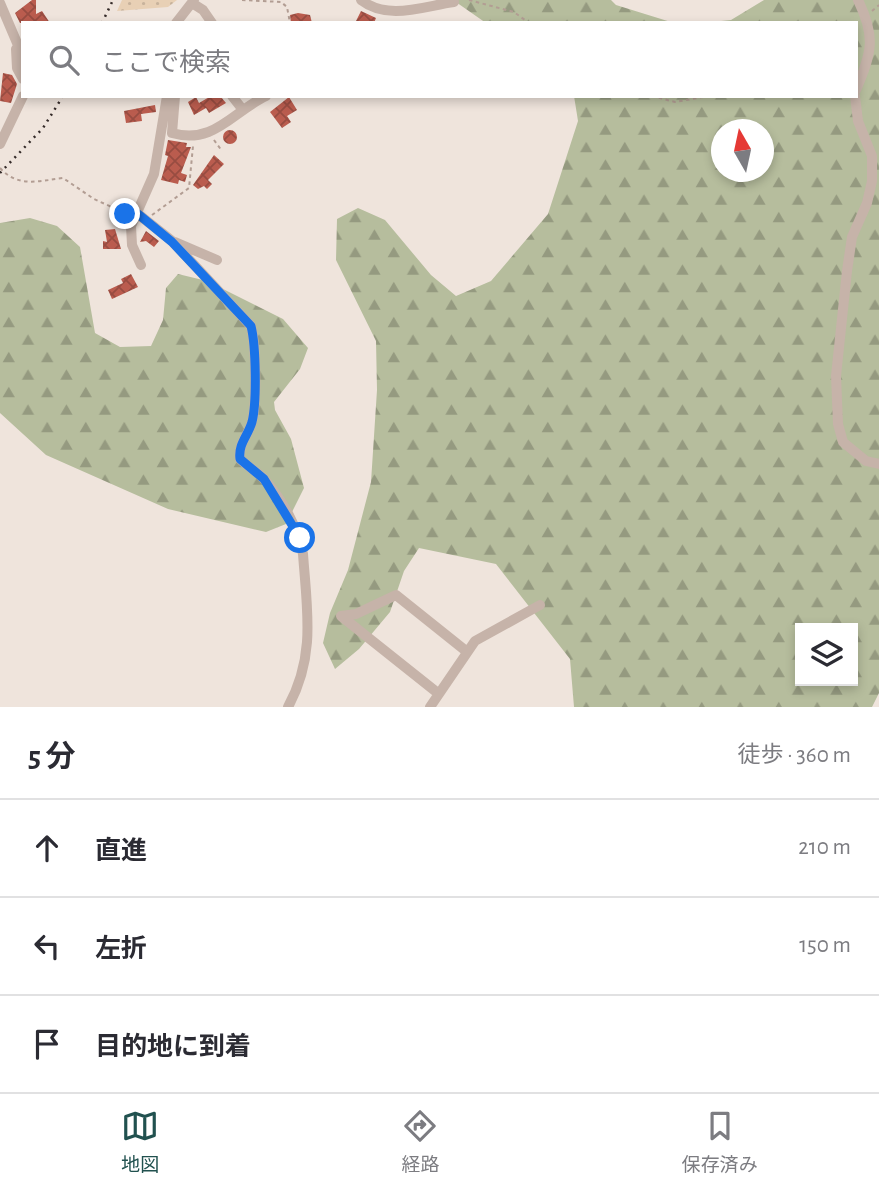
<!DOCTYPE html>
<html lang="ja">
<meta charset="utf-8">
<style>
body{margin:0;font-family:"Alegreya Sans","Noto Sans JP",sans-serif;background:#f2f2f3;color:#2b2b33}
.controls{position:absolute;right:21px;bottom:21px;display:grid;overflow:hidden;border-radius:0px;box-shadow:0 4px 10px #0003}
.controls button{width:63px;height:63px;display:grid;place-items:center;padding:0;border:0;border-bottom:2px solid #e1e1e2;background:#fff;color:#2b2b33;font:35px sans-serif}
.compass{position:absolute;left:711px;top:119px;width:63px;height:63px;border-radius:50%;background:#fff;box-shadow:0 4px 10px #0003;rotate:351deg}
.stop{position:absolute;width:21px;height:21px;margin:-16px;border:5px solid #1a73e8;border-radius:50%;background:#fff}
.stop.end{background:#1a73e8;border-color:#fff;box-shadow:0 2px 7px #0008}
.list{margin:0;padding:0;list-style:none}
h2{display:flex;justify-content:space-between;align-items:center;height:91px;margin:0;padding:0 28px;font-size:30px}
h2 small{font-size:23px;font-weight:400;color:#7c7c81}
.list li{display:grid;grid-template-columns:46px 1fr auto;gap:21px;align-items:center;box-sizing:border-box;height:98px;padding:0 28px;border-top:2px solid #e1e1e2}
.list b{display:block;font-size:26px;white-space:nowrap}
.list em{font-size:23px;font-style:normal;color:#7c7c81}
.icon{flex:none;width:38px;height:38px;fill:none;stroke:currentColor;stroke-width:2;stroke-linecap:round;stroke-linejoin:round}
.map{position:relative;flex:none;width:879px;height:707px;overflow:hidden}
.search{position:absolute;background:#fff;box-shadow:0 4px 10px #0003;left:21px;right:21px;top:21px;height:77px;display:flex;align-items:center;gap:18px;box-sizing:border-box;padding:0 24px;border-radius:0px;color:#7c7c81;font-size:26px}
.sheet{height:385px;background:#fff}
nav{display:flex;justify-content:space-around;align-items:center;box-sizing:border-box;height:98px;border-top:2px solid #e1e1e2;background:#fff;font-size:19px;color:#7c7c81}
nav a{display:grid;justify-items:center;gap:4px}
nav .on{color:#21514f}
.map>svg:first-child{display:block}
.forest{fill:url(#forest-firs);fill-rule:evenodd}
.sand{fill:url(#sand-dots)}
.building{fill:url(#building-cross-hatch)}
.lines{fill:none;stroke-linecap:round;stroke-linejoin:round}
.path{stroke:#b29d93;stroke-width:2;stroke-dasharray:3.5 3.5;stroke-linecap:butt}
.minor{stroke:#c6b3a9;stroke-width:10}
.rail{stroke:#342a28;stroke-width:2.5;stroke-dasharray:2 5;stroke-linecap:butt}
.route{stroke:#1a73e8;stroke-width:9}
</style>
<div class="map">
<svg width="879" height="707" viewBox="0 0 879 707">
<defs>
<pattern id="forest-firs" width="22" height="20" patternUnits="userSpaceOnUse" patternTransform="scale(1.75)"><rect width="22" height="20" fill="#b6bd9d"/><path d="M5 1l3.5 6h-7zM16 11l3.5 6h-7z" fill="#959a80"/></pattern>
<pattern id="sand-dots" width="8" height="8" patternUnits="userSpaceOnUse" patternTransform="scale(1.75)"><rect width="8" height="8" fill="#e8d0b5"/><path d="M2 2h.1M6 6h.1" fill="none" stroke="#c8b39c" stroke-width="1.8" stroke-linecap="round"/></pattern>
<pattern id="building-cross-hatch" width="8" height="8" patternUnits="userSpaceOnUse" patternTransform="scale(1.75)"><rect width="8" height="8" fill="#ba5c4e"/><path d="M0 0l8 8M0 8l8-8" fill="none" stroke="#984c41"/></pattern>
</defs>
<rect width="100%" height="100%" fill="#efe4dc"/>
<path class="forest" d="M453 0H611L616 5 674 23H486Z
M764 0H879V693L872 707H574L570 659 496 564 419 548 404 571 390 612 359 649 335 669 323 643 330 613 348 570 371 482 377 390 376 341 336 260 337 219 358 208 385 220 431 275 456 296 491 281 548 214 578 121 574 96H856V23H702L731 20ZM722 130H764V172H722ZM800 628H853V681H800Z
M30 218 57 226 80 247 95 333 120 347 151 346 163 320 166 288 178 274 207 281 283 319 308 348 300 369 274 402 275 410 291 439 304 488 286 524 266 532 168 509 46 455 0 413V223Z"/>
<path class="sand" d="M122 0H177L168 7 117 11Z"/>
<path class="building" d="M32 0H36V14L42 11 50 23H20L15 13Z
M361 11 376 18 374 23H355Z
M298 13 310 15 312 23H291L290 15Z
M3 73 12 75 17 84 11 103 0 101Z
M211 96 221 97 226 103 209 113 206 108 194 115 188 102 196 97 199 103Z
M289 97 297 110 287 116 291 122 282 128 270 112Z
M155 105 156 112 141 114 142 121 126 123 124 111Z
M223 137a7 7 0 1 1 14 0a7 7 0 1 1-14 0Z
M168 140 187 143 186 147H191L181 173 187 175 185 182 179 180 178 184 161 180 168 156 165 155Z
M214 155 224 164 208 180 212 184 207 189 204 186 198 189 193 185Z
M115 229 121 249H103V241L107 242 105 230Z
M146 231 159 241 154 247 146 241 140 242Z
M131 274 138 287 112 299 108 290 123 283 121 279Z"/>
<g class="lines">
<path class="path" d="M242 0 281 2 287 7 290 23
M469 0 514 12 529 23
M872 11 879 5
M652 96 675 102 709 96
M214 140 222 151
M0 168C18 188 39 181 63 178L94 199 127 214
M152 215 189 188 193 146"/>
<path class="minor" d="M361 0C388 21 424 6 454 2
M0 3 23 57
M192 3 203 10 212 23
M176 23 194 0
M16 49 17 68 23 79
M856 90C872 52 876 37 858 0
M175 96 172 133C214 145 232 112 266 96
M232 96 243 110
M855 96 858 121 872 156V181L867 203 852 237 847 271 836 376 838 424 843 442 866 461 879 464
M0 144 23 96
M138 214 172 241 251 326C256 346 257 402 252 422 248 436 238 444 240 459 248 467 258 472 265 480 283 501 298 528 303 554 307 610 316 656 288 707
M175 242 217 260
M141 265 132 245 131 226 154 174 167 96
M439 694 341 616 356 614 396 595 466 651
M430 707 475 641 540 605"/>
<path class="rail" d="M102 23 113 0
M0 173 43 128 63 96"/>
</g>
<g class="lines">
<path class="route" d="M125 214H138L172 242 251 326C256 346 257 402 252 422 248 436 238 444 240 459L264 479 300 538"/>
</g>
</svg>
<div class="controls">
<button><svg class="icon" aria-label="layers" viewBox="0 0 24 24"><path d="M12 4l9 5-9 5-9-5zM3 14l9 5 9-5"/></svg></button>
</div>
<svg class="compass" viewBox="-18 -18 36 36"><path d="M0-13l5 13h-10z" fill="#e53935"/><path d="M0 13l5-13h-10z" fill="#7c7c81"/></svg>
<div class="stop" style="left:300px;top:538px"></div>
<div class="stop end" style="left:125px;top:214px"></div>
<div class="search"><svg class="icon" aria-label="search" viewBox="0 0 24 24"><circle cx="10" cy="10" r="6"/><path d="M15 15l6 6"/></svg>ここで検索</div>
</div>
<section class="sheet">
<h2>5 分<small>徒歩 · 360 m</small></h2>
<ul class="list">
<li><svg class="icon" aria-label="ahead" viewBox="0 0 24 24"><path d="M12 20V5M6 11l6-6 6 6"/></svg><div><b>直進</b></div><em>210 m</em></li>
<li><svg class="icon" aria-label="left" viewBox="0 0 24 24"><path d="M17 20v-9H6M10 6l-5 5 5 5"/></svg><div><b>左折</b></div><em>150 m</em></li>
<li><svg class="icon" aria-label="arrive" viewBox="0 0 24 24"><path d="M6 21V4h12l-3 4 3 4H6"/></svg><div><b>目的地に到着</b></div></li>
</ul>
</section>
<nav>
<a class="on"><svg class="icon" aria-label="map" viewBox="0 0 24 24"><path d="M3 6l6-2 6 2 6-2v14l-6 2-6-2-6 2zM9 4v14M15 6v14"/></svg>地図</a>
<a><svg class="icon" aria-label="directions" viewBox="0 0 24 24"><path d="M12 3l9 9-9 9-9-9zM9 14v-3h6M13 9l2 2-2 2"/></svg>経路</a>
<a><svg class="icon" aria-label="saved" viewBox="0 0 24 24"><path d="M7 4h10v16l-5-4-5 4z"/></svg>保存済み</a>
</nav>
